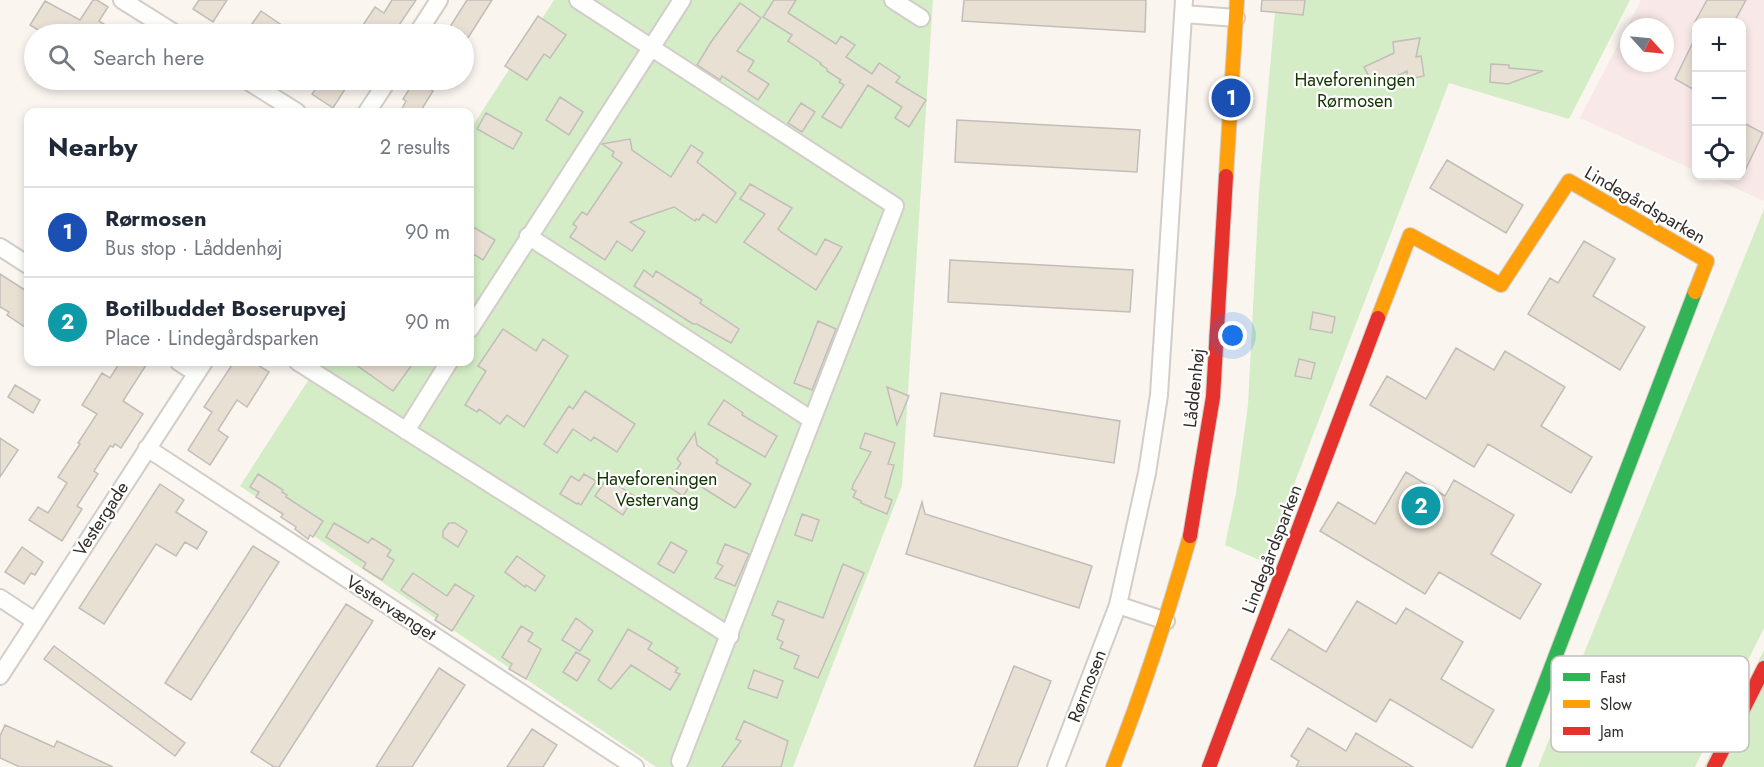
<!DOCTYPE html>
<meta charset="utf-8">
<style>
body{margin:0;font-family:Jost,sans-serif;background:#f6f6f7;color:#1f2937}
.controls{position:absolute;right:18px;top:18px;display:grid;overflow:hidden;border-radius:12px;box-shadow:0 3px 9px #0003}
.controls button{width:54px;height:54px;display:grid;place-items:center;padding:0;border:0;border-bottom:2px solid #e0e1e3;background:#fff;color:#1f2937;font:30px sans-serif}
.compass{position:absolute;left:1620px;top:18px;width:54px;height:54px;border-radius:50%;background:#fff;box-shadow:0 3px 9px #0003;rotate:117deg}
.you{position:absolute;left:1233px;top:336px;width:21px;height:21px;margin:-15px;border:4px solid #fff;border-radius:50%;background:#1a73e8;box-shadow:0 0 0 9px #1a73e833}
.badge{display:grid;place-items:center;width:39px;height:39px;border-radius:50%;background:#78726e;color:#fff;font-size:20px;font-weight:700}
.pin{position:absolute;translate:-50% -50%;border:3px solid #fff;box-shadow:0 2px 6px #0006}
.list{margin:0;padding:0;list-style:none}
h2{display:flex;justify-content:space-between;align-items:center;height:78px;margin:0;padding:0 24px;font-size:26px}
h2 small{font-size:20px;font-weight:400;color:#747a83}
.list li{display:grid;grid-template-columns:39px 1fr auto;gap:18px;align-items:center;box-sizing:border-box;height:90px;padding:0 24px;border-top:2px solid #e0e1e3}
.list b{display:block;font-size:22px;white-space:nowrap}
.list p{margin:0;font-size:20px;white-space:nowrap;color:#747a83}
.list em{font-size:20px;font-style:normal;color:#747a83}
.icon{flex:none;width:33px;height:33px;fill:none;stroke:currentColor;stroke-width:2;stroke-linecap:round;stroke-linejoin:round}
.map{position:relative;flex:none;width:1764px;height:767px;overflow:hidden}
.search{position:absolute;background:#fff;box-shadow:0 3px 9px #0003;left:24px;top:24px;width:450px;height:66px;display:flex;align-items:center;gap:15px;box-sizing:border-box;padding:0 21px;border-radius:33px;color:#747a83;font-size:22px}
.panel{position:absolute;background:#fff;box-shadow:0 3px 9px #0003;left:24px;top:108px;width:450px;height:258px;border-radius:12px}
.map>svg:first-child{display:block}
.industrial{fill:#f8e9e8;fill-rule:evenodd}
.green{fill:#d4edc6}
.building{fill:#e9e0d4;stroke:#c1bdb8;stroke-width:1.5}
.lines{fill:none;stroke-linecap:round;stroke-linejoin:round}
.street-casing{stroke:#d2cdc8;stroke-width:20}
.fast-casing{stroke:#d2cdc8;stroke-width:16}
.slow-casing{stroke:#d2cdc8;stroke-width:16}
.jam-casing{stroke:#d2cdc8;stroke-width:16}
.street{stroke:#fefefd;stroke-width:16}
.fast{stroke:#30b455;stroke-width:14}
.slow{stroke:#ff9f0a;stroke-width:14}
.jam{stroke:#e5322d;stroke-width:14}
.labels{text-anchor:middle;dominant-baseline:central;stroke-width:4.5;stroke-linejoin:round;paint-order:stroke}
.park-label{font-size:18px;fill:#113500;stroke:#fff}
.street-label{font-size:18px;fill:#312c28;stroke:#fff}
.key{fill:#fff;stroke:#c1c0be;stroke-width:1.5}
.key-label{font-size:16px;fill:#312c28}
</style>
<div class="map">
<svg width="1764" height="767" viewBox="0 0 1764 767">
<rect width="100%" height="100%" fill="#fbf5f0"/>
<path class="industrial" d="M1641 0H1764V201L1708 176H1742V22H1696V171L1580 118ZM1629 27H1665V63H1629Z"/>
<path class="green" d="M554 0H933L902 486 793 767H656L240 486 320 362H470V130Z
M1276 0H1630L1569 119 1449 83 1264 562 1225 545 1236 493 1248 405 1259 191Z
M1764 209V628L1695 767H1538Z
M1764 650V767H1704Z"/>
<path class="building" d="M93 0H97L108 7 99 21 119 34H54L45 29 43 33 30 25 45 1 80 20Z
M199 0H227L213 22 193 9Z
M392 0H416L393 34H357L375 7 384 13Z
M467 0H492L466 41 464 40V34H455L448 30Z
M774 0H796L788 13 836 44 841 36 855 45 846 57 872 74 879 63 900 77 896 82 926 100 909 127 895 118 902 107 868 85 841 128 822 117 844 85 839 82 841 80 827 71V69L820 64 821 63 788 41 792 35 763 17Z
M964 0H1146L1145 32 962 21Z
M1262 0H1305L1303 15 1261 11Z
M1707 0H1746L1734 22H1695Z
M740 3 761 18 737 51 754 61 748 71 769 84 758 100 722 76 720 80 697 65 711 42Z
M261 11 280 24 273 34H245Z
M538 16 566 35 550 58 544 54 527 80 505 66Z
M1696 36V91L1675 79Z
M1420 38 1416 57 1421 56 1424 76 1408 79 1407 71 1378 86 1376 83 1373 84 1364 67 1394 53 1393 42Z
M1491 64 1509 65V68L1543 71 1508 84 1490 82Z
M322 80H351L333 108 312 94Z
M415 80 433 91 420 112H400L406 101 403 99Z
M560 97 583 112 569 135 546 120Z
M801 103 815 112 802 132 788 123Z
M486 113 522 133 513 149 477 129Z
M957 120 1140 130 1137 172 955 162Z
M1742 122 1763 133 1742 177Z
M630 139 632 150 671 177 691 145 703 153 697 162 736 193 716 223 703 214 699 220 696 219 695 221 674 207 630 222 645 232 632 251 617 241 605 260 570 237 577 227 573 224 582 212 587 215 622 163 612 156 614 152 602 144Z
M1447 160 1523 205 1506 233 1430 188Z
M750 184 792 208 778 229 781 232 816 255 825 239 842 247 816 290 744 242 765 214 740 199Z
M470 225 495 240 483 260 470 252Z
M1584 241 1615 259 1593 296 1645 327 1620 370 1528 314 1550 278 1558 283Z
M950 260 1133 270 1130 312 948 302Z
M644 270 653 277 656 271 702 300 700 303 739 329 731 343 697 324H693L634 286Z
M0 274 28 292V329L7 315 9 312 0 307Z
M1313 312 1335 317 1332 333 1310 329Z
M818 321 836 329 812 390 794 383Z
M503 329 536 351 543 339 568 356 524 427 507 415 500 424 479 409 477 412 465 405 486 371 478 366Z
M1456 348 1494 370 1505 351 1565 387 1541 426 1592 457 1571 493 1488 444 1474 467 1370 405 1387 376 1426 399Z
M1299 359 1315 363 1311 379 1295 376Z
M120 362H148L123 401 143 414 121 448 115 444 113 447 110 446 94 471 98 474 77 506 82 509 62 541 29 520 38 507 48 513 67 483 58 477 80 444 78 443 97 414 82 405 102 373 110 378Z
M234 362H253L269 372 247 407 237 400 218 430 228 437 210 465 188 450 212 412 204 407Z
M352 362H414L393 391Z
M15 385 40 400 33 413 8 397Z
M887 387 909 396 897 425Z
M585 391 635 424 617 452 594 437 591 441 573 429 557 453 544 444 569 406 573 409Z
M941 393 1120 421 1114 463 934 436Z
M724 400 743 413 742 415 777 436 765 457 708 424Z
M695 433 697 445 718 460 716 463 751 484 735 508 697 484 693 488 690 486 683 496 669 487 673 482 670 480 681 463 677 459Z
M865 433 895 443 888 464 894 465 885 497 892 500 887 514 861 503V501L853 497 856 491 852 489 853 485 871 452 860 448Z
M0 438 18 450 0 477Z
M1406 472 1445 496 1454 480 1514 515 1491 554 1541 584 1520 619 1439 572 1425 594 1320 531 1338 502 1375 524Z
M258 474 283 490 282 492 287 495 286 497 323 521 313 537 310 535 308 539 295 529 296 527 281 517 283 514 256 497 259 492 250 487Z
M584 474 596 481 581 505 578 503 577 504 560 494 571 476 579 481Z
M607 478 634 496 623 515 595 496Z
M160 484 184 500 176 512 207 532 197 549 185 542 176 556 156 544 104 624 79 608Z
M922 502 925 514 1092 566 1079 608 906 554Z
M802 514 819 520 812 541 795 535Z
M334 523 368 543 372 538 391 550 387 556 394 560 382 580 363 568 366 563 326 537Z
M449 523H455L467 531 458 547 443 537V531Z
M671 542 687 551 674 573 658 564Z
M725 544 749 554 735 586 715 578 723 566 717 563Z
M253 546 279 562 191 700 165 683Z
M22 547 43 562 35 575 31 573 24 584 5 572Z
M517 556 545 576 535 591 526 585 525 587 505 572Z
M843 564 864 573 818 678 794 668 799 656 780 648 783 642 777 639 784 620 772 615 778 601 823 618Z
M413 573 447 596 455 584 474 596 452 631 435 620 438 615 401 590Z
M1357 601 1396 624 1406 608 1463 642 1441 679 1494 710 1472 748 1390 699 1376 722 1271 659 1289 629 1326 652Z
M346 604 373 621 279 767H274L251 752Z
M576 618 593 631 580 651 562 640Z
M521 626 533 633 528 641 541 649 526 679 509 669 512 664 502 657Z
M628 629 652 643 648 649 678 668 675 672 680 674 670 690 631 665 611 689 598 680Z
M54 646 185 743 175 756 44 659Z
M576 652 590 660 577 681 563 672Z
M1014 666 1051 681 1017 767H974Z
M439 668 465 685 412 767H376Z
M754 670 783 681 777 698 748 688Z
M744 721 788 741 781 767H722L741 741 736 739Z
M5 725 54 747 57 741 113 767H20L0 758V736Z
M1308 728 1346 751 1356 733 1413 767H1296L1299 761 1291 756Z
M532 729 557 745 543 767H507Z"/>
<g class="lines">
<g class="street-casing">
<path id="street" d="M122 0 176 34
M578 0 895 206 680 761
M893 0 921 18
M1184 14 1236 18
M417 34 439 0
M246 80 297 112
M367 112 388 80
M528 236 812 420
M0 247 28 265
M470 329 682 0
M179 362 196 373
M298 362 730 636
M406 431 449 362
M147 448 635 767
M0 598 35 621
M1166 621 1118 605 1147 473 1159 395 1184 0
M0 676 204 362
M1056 767 1118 605"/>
</g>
<g class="fast-casing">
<path id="fast" d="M1513 767 1695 292"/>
</g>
<g class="slow-casing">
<path id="slow" d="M1226 176 1237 0
M1378 318 1410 235 1501 285 1569 181 1707 261 1695 292
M1113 767C1143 691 1168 614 1190 536"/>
</g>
<g class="jam-casing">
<path id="jam" d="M1190 536 1213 397 1226 176
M1209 767 1378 318
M1714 767 1764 668"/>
</g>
<use href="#street" class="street"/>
<use href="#fast" class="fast"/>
<use href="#slow" class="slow"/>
<use href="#jam" class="jam"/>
</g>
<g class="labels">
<g class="park-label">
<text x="1355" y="80">Haveforeningen<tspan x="1355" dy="21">Rørmosen</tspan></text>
<text x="657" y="479">Haveforeningen<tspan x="657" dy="21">Vestervang</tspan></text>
</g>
<g class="street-label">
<text transform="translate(1645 205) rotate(30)">Lindegårdsparken</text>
<text transform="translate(1194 388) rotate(-84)">Låddenhøj</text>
<text transform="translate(101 519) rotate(-57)">Vestergade</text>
<text transform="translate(1272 549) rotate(-69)">Lindegårdsparken</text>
<text transform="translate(391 608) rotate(33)">Vestervænget</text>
<text transform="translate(1087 686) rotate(-69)">Rørmosen</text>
</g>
</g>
<rect x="1551" y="656" width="198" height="96" rx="9" class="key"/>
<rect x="1563" y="673" width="27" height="8" fill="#30b455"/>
<rect x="1563" y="700" width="27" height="8" fill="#ff9f0a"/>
<rect x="1563" y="727" width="27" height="8" fill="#e5322d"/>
<g class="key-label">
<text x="1600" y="683">Fast</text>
<text x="1600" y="710">Slow</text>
<text x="1600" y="737">Jam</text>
</g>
</svg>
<div class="controls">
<button>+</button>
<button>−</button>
<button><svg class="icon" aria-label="locate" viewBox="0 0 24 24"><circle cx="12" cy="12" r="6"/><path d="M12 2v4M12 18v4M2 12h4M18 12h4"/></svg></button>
</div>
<svg class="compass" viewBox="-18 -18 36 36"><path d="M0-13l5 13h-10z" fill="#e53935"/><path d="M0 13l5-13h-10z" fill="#747a83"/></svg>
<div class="you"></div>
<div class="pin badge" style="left:1231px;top:98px;background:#1a4fb4">1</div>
<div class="pin badge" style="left:1421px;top:506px;background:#0f9aa8">2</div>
<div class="search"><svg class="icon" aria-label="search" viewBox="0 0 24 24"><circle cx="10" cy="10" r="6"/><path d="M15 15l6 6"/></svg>Search here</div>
<section class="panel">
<h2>Nearby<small>2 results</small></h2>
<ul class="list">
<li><span class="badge" style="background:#1a4fb4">1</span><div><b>Rørmosen</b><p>Bus stop · Låddenhøj</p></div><em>90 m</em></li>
<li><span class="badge" style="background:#0f9aa8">2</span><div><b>Botilbuddet Boserupvej</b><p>Place · Lindegårdsparken</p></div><em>90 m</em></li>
</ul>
</section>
</div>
